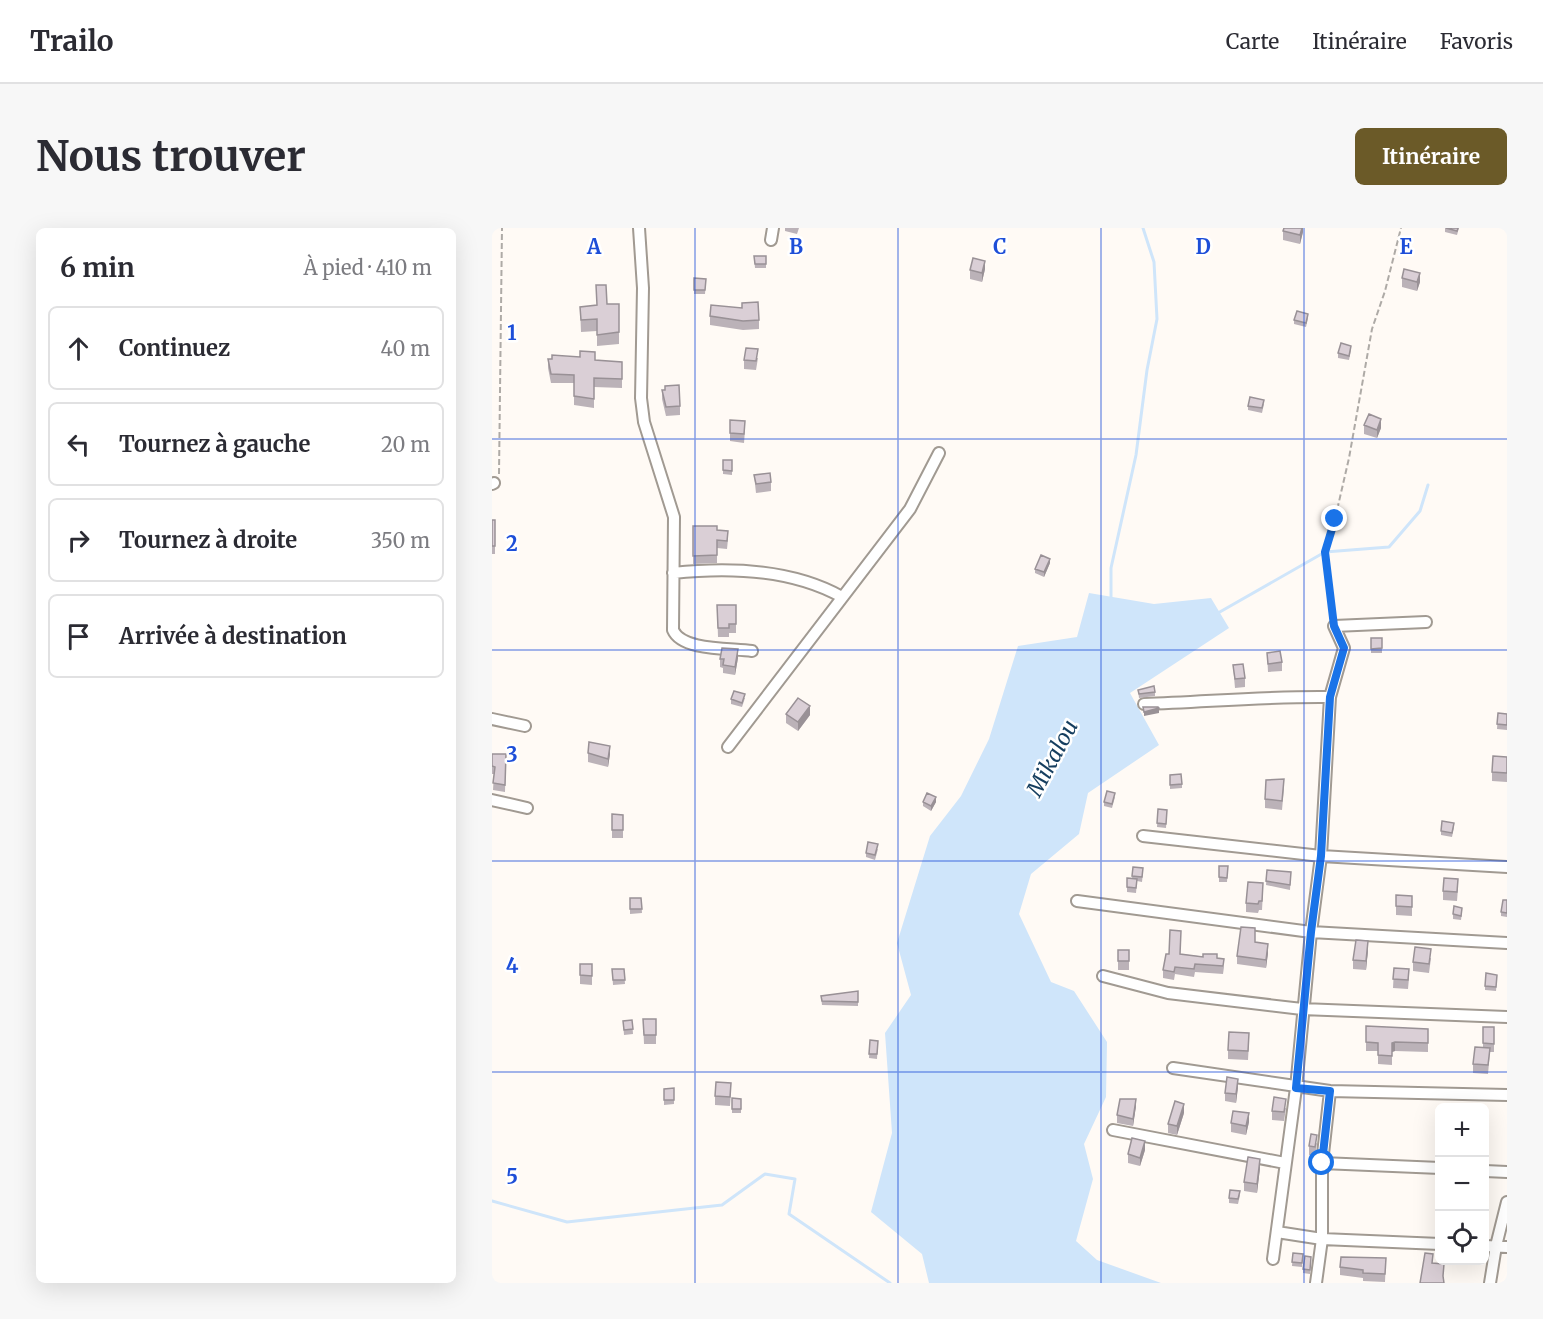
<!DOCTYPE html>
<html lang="fr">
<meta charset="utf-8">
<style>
body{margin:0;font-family:Merriweather,serif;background:#f7f7f7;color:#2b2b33}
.controls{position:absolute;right:18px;bottom:18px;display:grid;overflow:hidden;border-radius:9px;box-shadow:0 6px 24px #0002}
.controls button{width:54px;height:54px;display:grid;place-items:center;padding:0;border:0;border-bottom:2px solid #e1e1e2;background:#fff;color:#2b2b33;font:30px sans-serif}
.stop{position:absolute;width:18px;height:18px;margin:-14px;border:4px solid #1a73e8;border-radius:50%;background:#fff}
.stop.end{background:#1a73e8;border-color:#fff;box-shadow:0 2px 6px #0008}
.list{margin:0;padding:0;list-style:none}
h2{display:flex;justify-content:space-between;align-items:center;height:78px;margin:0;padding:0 24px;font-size:26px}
h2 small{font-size:20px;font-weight:400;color:#7c7c81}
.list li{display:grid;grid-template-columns:39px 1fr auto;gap:18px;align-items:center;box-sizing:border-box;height:84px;margin:0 12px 12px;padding:0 12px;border:2px solid #e1e1e2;border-radius:9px}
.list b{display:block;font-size:22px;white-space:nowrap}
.list em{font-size:20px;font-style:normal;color:#7c7c81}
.icon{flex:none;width:33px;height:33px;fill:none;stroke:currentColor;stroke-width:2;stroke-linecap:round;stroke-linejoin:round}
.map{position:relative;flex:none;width:1015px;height:1055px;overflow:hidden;border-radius:9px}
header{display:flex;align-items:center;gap:36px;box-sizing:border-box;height:84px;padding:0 30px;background:#fff;border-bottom:2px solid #e1e1e2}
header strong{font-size:28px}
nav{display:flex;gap:33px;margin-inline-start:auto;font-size:21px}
.intro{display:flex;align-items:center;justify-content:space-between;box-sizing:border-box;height:144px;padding:0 36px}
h1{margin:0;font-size:42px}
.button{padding:15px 27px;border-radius:9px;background:#6b5a28;color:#fff;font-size:21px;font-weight:700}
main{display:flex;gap:36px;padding:0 36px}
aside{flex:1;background:#fff;border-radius:9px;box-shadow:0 6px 24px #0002}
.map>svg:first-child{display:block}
.water{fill:#cfe5fa}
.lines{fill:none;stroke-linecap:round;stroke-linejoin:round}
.stream{stroke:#cfe5fa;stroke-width:3}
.street-casing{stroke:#a19a92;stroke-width:14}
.path{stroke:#aeaaa6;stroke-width:2;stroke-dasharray:6 3;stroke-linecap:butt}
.street{stroke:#fff;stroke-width:10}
.wall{fill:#bbb2b8}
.shaded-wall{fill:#999196}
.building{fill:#dacfd6;stroke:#999196;stroke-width:1.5}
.route{stroke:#1a73e8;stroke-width:8}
.grid{fill:none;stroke:#1d4ed8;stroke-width:1.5;stroke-opacity:0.55}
.labels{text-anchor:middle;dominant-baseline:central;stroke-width:5;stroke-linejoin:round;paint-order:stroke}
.water-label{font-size:22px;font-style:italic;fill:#153e5f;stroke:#fff}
.grid-label{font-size:20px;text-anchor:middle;font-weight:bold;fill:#1d4ed8;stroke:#fff;stroke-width:5;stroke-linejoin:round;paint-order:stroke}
</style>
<header>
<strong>Trailo</strong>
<nav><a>Carte</a><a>Itinéraire</a><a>Favoris</a></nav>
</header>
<div class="intro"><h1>Nous trouver</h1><a class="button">Itinéraire</a></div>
<main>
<aside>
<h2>6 min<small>À pied · 410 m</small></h2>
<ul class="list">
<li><svg class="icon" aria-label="ahead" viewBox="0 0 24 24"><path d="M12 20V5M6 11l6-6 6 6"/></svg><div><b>Continuez</b></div><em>40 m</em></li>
<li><svg class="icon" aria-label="left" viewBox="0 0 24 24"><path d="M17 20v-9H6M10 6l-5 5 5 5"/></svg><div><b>Tournez à gauche</b></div><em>20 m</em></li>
<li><svg class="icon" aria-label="right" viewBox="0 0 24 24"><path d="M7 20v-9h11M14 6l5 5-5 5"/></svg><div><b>Tournez à droite</b></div><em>350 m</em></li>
<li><svg class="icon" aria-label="arrive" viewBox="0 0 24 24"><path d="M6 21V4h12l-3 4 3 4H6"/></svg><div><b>Arrivée à destination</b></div></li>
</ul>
</aside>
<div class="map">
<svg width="1015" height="1055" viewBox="0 0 1015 1055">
<rect width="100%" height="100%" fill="#fffaf5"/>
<path class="water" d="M597 365 662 376 719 370 737 400 638 465 667 517 596 565 587 606 539 646 527 686 559 754 582 763 615 814 614 869 592 916 601 951 584 1013 605 1032 669 1055H437L430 1026 379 984 400 905 393 805 419 767 405 715 438 608 469 568 497 511 526 418 585 409Z"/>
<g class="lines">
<path class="stream" d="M619 370V340L644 227 655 142 665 91 662 34 651 0
M726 385 833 324 897 319 928 283 936 257
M0 973 75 994 230 977 273 946 303 951 297 986 398 1055"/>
<g class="street-casing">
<path id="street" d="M147 0 151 60 149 170 152 194 182 289 181 402C190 423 238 420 260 423
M279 12 281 0
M0 256 2 255
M181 345C237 339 300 341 350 369
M652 476C714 474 776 468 838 469
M0 491 33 498
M236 519 418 281 447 225
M0 572 35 580
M651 608 829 628 1015 639
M585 673 819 704 1015 715
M611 748 676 765 810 781 1015 789
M681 840 838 863 1015 867
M621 902 793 935
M830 935 948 940
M993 943 1015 944
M785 1004 830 1011 948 1016
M993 1018 1015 1019
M781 1031 804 860 819 704 829 628 838 469 852 420 842 398 934 394
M824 1055 830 1011V935L838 863
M998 1055 1004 1018 1015 974"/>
</g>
<path class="path" d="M7 246 10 0
M840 387 833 324 843 291 857 230 880 101 893 63 909 0"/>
<use href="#street" class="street"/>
</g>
<path class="wall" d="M293 0H307L305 6 293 3Z
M811 0V4L808 16 791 12V3Z
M953 0H967L965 7 953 4Z
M262 28H274V40H263Z
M493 41 490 54 478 51V42Z
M202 50 214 51 213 66H202Z
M910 50 928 54 925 63 910 59Z
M115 76H127V116L105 118V103L89 104 88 79Z
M250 80 267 92V101L251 102 218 97V88Z
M816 90 814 99 802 96V92Z
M859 122 857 132 846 130V125Z
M266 130 264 142 252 141V132Z
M56 131 130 134V160L102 159V180L82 177V155H59L56 140Z
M170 162H173L188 178V187L174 188 170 171Z
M772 176 770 185 756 182V178Z
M872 197 889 200 885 210 872 206Z
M253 202 252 215 238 213V205Z
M231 232H240V247L231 246Z
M262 247 279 254V263L264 265Z
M0 292H3V326H0Z
M201 298 225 302 236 311 235 321 225 320V335L201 336Z
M558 335 552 349 543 345V341Z
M225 377H244V405H237V409H226Z
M879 410H890V425H879Z
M775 425 790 434V443L776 444Z
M246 430 243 447 231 445V440L228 439V431Z
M741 437 753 450V459L743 460Z
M646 462 663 464V468L647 470Z
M253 470 250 479 239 476V471Z
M1006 485 1015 486V502L1005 501Z
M294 486 318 487 306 503 294 495Z
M96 525 118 526 116 539 96 534Z
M0 526H14L13 564 1 562 2 546H0Z
M1015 529V554L1000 553V544Z
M678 547 690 556V560L678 561Z
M792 560 790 582 773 580V571Z
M623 569 620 580 612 578V574Z
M431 574H444L439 583 431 578Z
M666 581 675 582 674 600 665 599Z
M120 586 131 587V610H120Z
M962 599 960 609 949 607V603Z
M386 621 383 632 374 629V625Z
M727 638H736L735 654H727Z
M641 639 651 644 650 654 645 653 644 665 635 664V650L640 651Z
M775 642 799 644 798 662 774 657Z
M966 660 965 673 951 672V663Z
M771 664 770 682H767L766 685 754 684V675Z
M920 668V688L904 687V678Z
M138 670H149L150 685 138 686Z
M1015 672V689L1009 688V684Z
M970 684 969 692 961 691V686Z
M689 710 688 726 725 730 732 739 731 746 703 744 702 749 683 746 682 752 671 750V742Z
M763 714 776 725 774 740 745 736V728Z
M626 722H637V742H626Z
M876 722 874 742 861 741V732Z
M939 730 937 745 921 743V734Z
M88 736H100V757L88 756Z
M902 740 917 750 916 761 901 760Z
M120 741H132L133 756 121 757Z
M1005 751 1004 763 993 762V758Z
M366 763V778L330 777 329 768Z
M151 791H164V816H152Z
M140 792 141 806 132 807 131 793Z
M874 798 936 801V824L903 823 900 824V837L886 836V823H874Z
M991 799H1002V824H998L996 846 981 845V836L991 820Z
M378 812 386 813 385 831 377 830Z
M757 814 756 832 736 831V822Z
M746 859 744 875 733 873V865Z
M182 860V876L172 877V861Z
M239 864 238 878 223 877V868Z
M240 870 249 871V885H240Z
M644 878 641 898 625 895V887Z
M794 880 792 893 780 892V883Z
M692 885 685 907 676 905V896Z
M757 894 754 907 739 904V895Z
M825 915 823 928 817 927V918Z
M653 922 648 938 636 935V926Z
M768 940 765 965 752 963V954Z
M748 967 746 976 737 975V970Z
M801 1025 811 1026 810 1039 800 1038Z
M894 1030 893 1054 871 1053V1050L848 1047V1039Z
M819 1033 818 1046 811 1045V1041Z"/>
<path class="shaded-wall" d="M810 0H811V4L808 16V7Z
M493 33V41L490 54V45Z
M928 45V54L925 63V54Z
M889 191V200L885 210V202Z
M558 331V335L552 349V344Z
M246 421V430L243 447V439Z
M318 478V487L306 503V494Z
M667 480V485L652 488V484Z
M118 518V526L116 539V531Z
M444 569V574L439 583V578Z
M876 713V722L874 742V733Z
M776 716V725L774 740V732Z
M903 814V823L900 824V837V815Z
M746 851V859L744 875V866Z
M644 871V878L641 898V891Z
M692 876V885L685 907V898Z
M757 885V894L754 907V898Z
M653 913V922L648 938V930Z
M768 931V940L765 965V956Z"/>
<path class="building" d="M792 0H810L808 7 791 3Z
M954 0H966L965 3Z
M262 28H274V36H263Z
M481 30 493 33 490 45 478 42Z
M912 41 928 45 925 54 910 50Z
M202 50 214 51 213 62H202Z
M104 57H114L115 76H127V104L105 107V91L89 92 88 79 105 77Z
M266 74 267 92 251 93 218 88 219 77 250 80V75Z
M805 83 816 86 814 95 802 92Z
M849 115 859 118 857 128 846 125Z
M254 120 266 121 264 133 252 132Z
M88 123 103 124V132L130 134V151L102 150V171L82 168V147L59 146 56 131H60V127L88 129Z
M187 157 188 178 174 179 170 162H173V158Z
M758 169 772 172 770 180 756 178Z
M877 186 889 191 885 202 872 197Z
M238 192 253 193 252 206 238 205Z
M231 232H240V243L231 242Z
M278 245 279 254 264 256 262 247Z
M0 292H3V318H0Z
M201 298H225V302L236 303 235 313 225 312V327L201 328Z
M549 327 558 331 552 344 543 341Z
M225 377H244V396H237V400H226Z
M879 410H890V420L879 421Z
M230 420 246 421 243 439 231 437 232 431H228Z
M788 423 790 434 776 436 775 425Z
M751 436 753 450 743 451 741 437Z
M662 458 663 464 647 466 646 462Z
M242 463 253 466 250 475 239 471Z
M306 470 318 478 306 494 294 486Z
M651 479H666L667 480 652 484Z
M1006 485 1015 486V497L1005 496Z
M97 514 118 518 116 531 96 525Z
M0 526H14L13 557 1 555 3 539 0 538Z
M1001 528 1015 529V545L1000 544Z
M689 546 690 556 678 557V547Z
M792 551 790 573 773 571 774 552Z
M615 563 623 565 620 576 612 574Z
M435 565 444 569 439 578 431 574Z
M666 581 675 582 674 596 665 595Z
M120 586 131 587V602H120Z
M950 593 962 595 960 605 949 603Z
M376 614 386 616 383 627 374 625Z
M727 638H736L735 650 727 649Z
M641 639 651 640 650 649 640 648Z
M775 642 799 644 798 657 774 653Z
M635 650 645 651 644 660 635 659Z
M952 650 966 651 965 664 951 663Z
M756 654 771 655 770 673H767L766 676 754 675Z
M904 667 920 668V679L904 678Z
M138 670H149L150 681H138Z
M1011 672H1015V685L1009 684Z
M962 678 970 680 969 688 961 686Z
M749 699 763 700V714L776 716 774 732 745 728Z
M678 702 689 703 688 726 711 729V726H725V730L732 731 731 738 703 736 702 741 683 739 682 744 671 742 674 726H677Z
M864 712 876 713 874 733 861 732Z
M923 719 939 721 937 736 921 734Z
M626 722H637V733H626Z
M88 736H100V748L88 747Z
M902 740 917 741 916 752 901 751Z
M120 741H132L133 752H121Z
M994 745 1005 747 1004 759 993 758Z
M366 763V774L330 773 329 768Z
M151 791H164V807H152Z
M140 792 141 801 132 802 131 793Z
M874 798 936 801V815L903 814 900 815V828L886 827V815L874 814Z
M991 799H1002V816L991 815Z
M737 804 757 805 756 823 736 822Z
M378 812 386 813 385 826H377Z
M983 819 998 820 996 837 981 836Z
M735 849 746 851 744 866 733 865Z
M224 854 239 855 238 869 223 868Z
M182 860V872H172V861Z
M782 869 794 871 792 884 780 883Z
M240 870 249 871V881H240Z
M628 871H644L641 891 625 887Z
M683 873 692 876 685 898 676 896Z
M741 883 757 885 754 898 739 895Z
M819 906 825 907 823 919 817 918Z
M640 910 653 913 648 930 636 926Z
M756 929 768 931 765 956 752 954Z
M738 962 748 963 746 971 737 970Z
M801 1025 811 1026 810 1035 800 1034Z
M933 1025 941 1026 940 1035 952 1036 951 1048 952 1055H928Z
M813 1028 819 1029 818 1042 811 1041Z
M849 1029 894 1030 893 1046 871 1045V1042L848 1039Z"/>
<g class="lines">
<path class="route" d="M830 935 838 863 804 860 819 704 829 628 838 469 852 420 842 398 833 324 843 291"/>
</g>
<path class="grid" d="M203 0V1055M406 0V1055M609 0V1055M812 0V1055M0 211H1015M0 422H1015M0 633H1015M0 844H1015"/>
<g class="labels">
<g class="water-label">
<text transform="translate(560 530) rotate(-62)">Mikalou</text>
</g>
</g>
<g class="grid-label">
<text x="102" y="26">A</text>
<text x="304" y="26">B</text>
<text x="508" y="26">C</text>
<text x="711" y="26">D</text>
<text x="914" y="26">E</text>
<text x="20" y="112">1</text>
<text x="20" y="323">2</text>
<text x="20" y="534">3</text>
<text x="20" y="745">4</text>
<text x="20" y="956">5</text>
</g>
</svg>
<div class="controls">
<button>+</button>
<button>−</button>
<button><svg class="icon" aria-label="locate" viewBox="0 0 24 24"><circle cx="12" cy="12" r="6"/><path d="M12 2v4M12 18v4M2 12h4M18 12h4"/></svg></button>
</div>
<div class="stop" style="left:830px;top:935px"></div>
<div class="stop end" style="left:843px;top:291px"></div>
</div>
</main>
